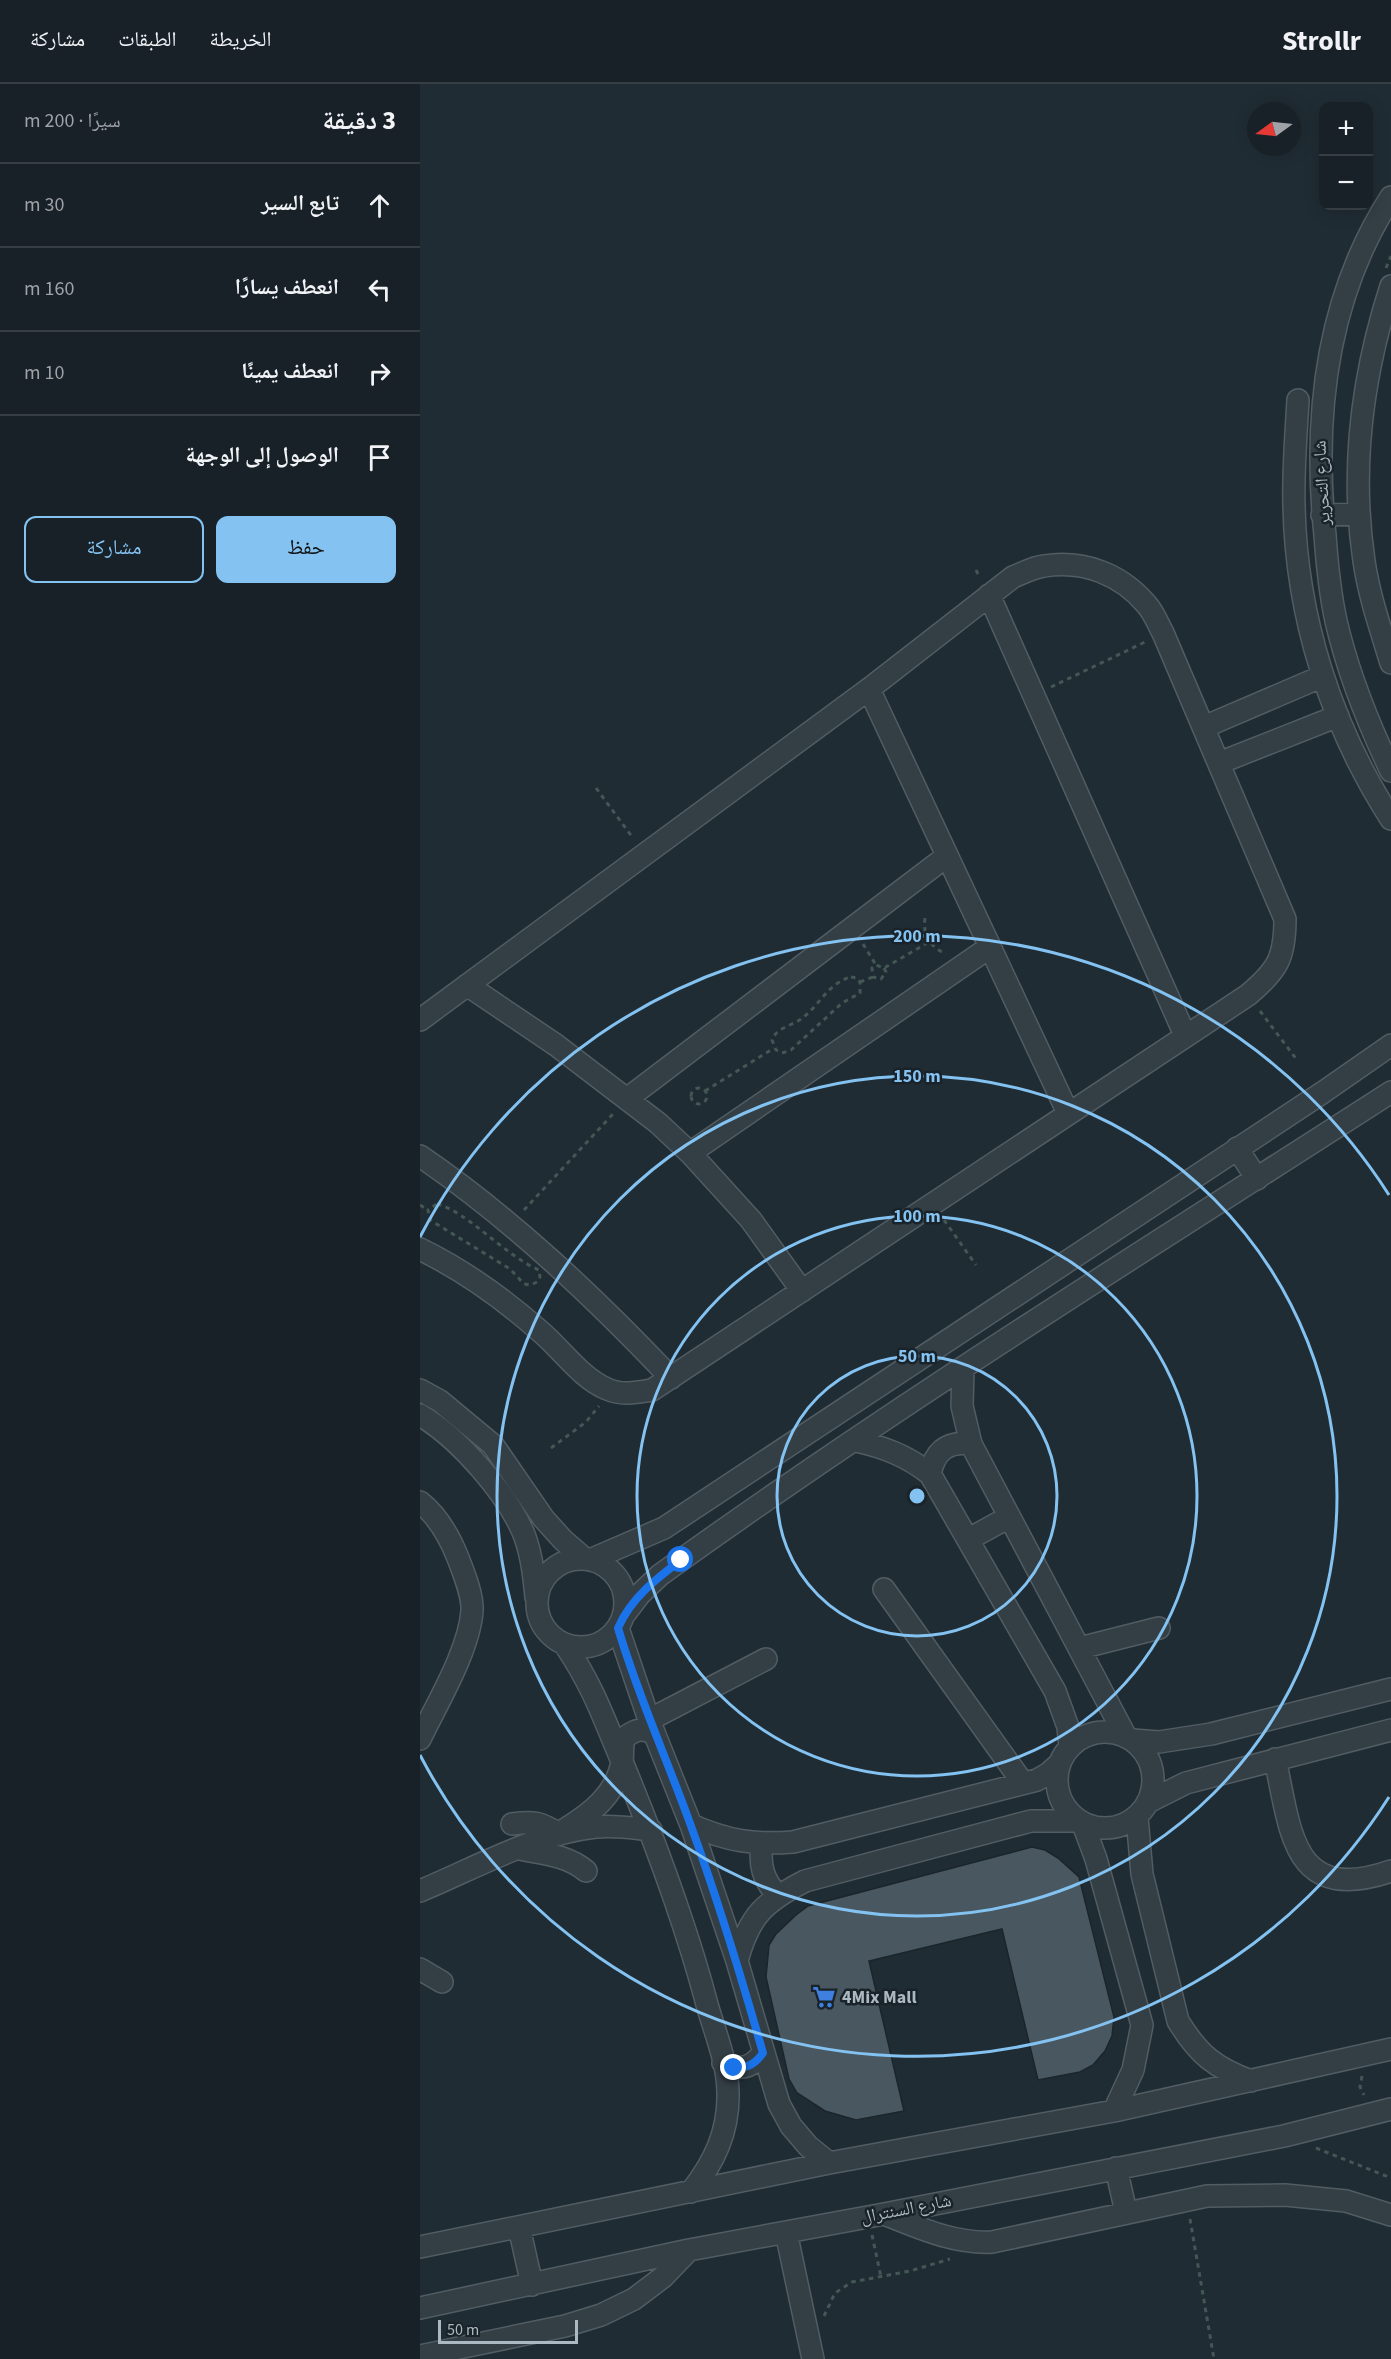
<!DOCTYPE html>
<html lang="ar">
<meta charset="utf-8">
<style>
body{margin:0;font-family:"Source Sans 3","Noto Naskh Arabic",sans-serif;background:#21292f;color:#f1f3f6;direction:rtl}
.controls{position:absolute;right:18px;top:18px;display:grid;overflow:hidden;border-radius:12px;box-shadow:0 3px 15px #0003}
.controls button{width:54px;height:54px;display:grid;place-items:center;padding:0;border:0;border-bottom:2px solid #363e44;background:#182127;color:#f1f3f6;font:30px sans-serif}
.compass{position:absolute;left:827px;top:18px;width:54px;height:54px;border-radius:50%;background:#182127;box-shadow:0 3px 15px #0003;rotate:255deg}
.scale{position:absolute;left:18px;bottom:15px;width:140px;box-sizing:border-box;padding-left:6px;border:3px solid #adb9c2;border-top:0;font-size:16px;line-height:21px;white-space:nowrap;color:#adb9c2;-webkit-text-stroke:4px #192329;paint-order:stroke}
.stop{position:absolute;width:18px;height:18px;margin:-14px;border:4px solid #1a73e8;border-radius:50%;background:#fff}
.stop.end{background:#1a73e8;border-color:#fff;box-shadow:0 2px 6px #0008}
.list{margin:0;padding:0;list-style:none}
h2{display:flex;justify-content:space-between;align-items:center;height:78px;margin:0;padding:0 24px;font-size:26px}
h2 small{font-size:20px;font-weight:400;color:#9fa3a7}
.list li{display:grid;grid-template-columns:39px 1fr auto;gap:18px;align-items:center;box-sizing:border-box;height:84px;padding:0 24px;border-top:2px solid #363e44}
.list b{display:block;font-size:22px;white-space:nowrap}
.list em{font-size:20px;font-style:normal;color:#9fa3a7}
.actions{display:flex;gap:12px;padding:18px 24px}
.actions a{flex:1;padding:14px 0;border:2px solid #83c2f1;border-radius:12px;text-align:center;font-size:21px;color:#83c2f1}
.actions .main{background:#83c2f1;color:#111}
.icon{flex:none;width:33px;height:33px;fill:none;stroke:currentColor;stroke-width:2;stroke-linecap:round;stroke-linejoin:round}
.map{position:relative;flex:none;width:971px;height:2275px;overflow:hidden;direction:ltr}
header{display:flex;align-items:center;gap:36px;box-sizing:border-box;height:84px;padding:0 30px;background:#182127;border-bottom:2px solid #363e44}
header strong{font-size:28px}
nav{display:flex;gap:33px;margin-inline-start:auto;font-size:21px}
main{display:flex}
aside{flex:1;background:#182127}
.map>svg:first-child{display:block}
.building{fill:#485760;stroke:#1b252b;stroke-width:1.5}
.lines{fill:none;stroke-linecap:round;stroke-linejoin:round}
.minor-casing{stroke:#515c63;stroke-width:24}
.path{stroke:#435755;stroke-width:3;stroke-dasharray:4.5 4.5;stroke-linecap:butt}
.minor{stroke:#333e45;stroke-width:21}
.route{stroke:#1a73e8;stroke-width:8}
.ring{fill:none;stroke:#83c2f1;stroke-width:3}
.labels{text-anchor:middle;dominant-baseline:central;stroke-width:5;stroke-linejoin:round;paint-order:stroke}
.street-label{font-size:18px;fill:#adb9c2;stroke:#192329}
.poi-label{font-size:18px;font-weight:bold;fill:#adb9c2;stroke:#192329;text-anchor:start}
.centre{fill:#83c2f1;stroke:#192329;stroke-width:3}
.ring-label{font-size:18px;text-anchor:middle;font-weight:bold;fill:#83c2f1;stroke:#192329;stroke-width:5;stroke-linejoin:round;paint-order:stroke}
</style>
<header>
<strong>Strollr</strong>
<nav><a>الخريطة</a><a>الطبقات</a><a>مشاركة</a></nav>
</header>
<main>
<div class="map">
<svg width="971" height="2275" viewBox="0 0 971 2275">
<rect width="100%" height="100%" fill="#202c34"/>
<path class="building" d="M612 1763 625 1766 638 1774 659 1793 694 1933 692 1952 685 1967 673 1981 660 1988 618 1996 582 1845 449 1877 484 2027 436 2036 405 2027 377 2009 369 1995 346 1893 349 1861 356 1850 376 1831 388 1822Z"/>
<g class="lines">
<g class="minor-casing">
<path id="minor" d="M971 113C905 215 893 334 905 451 907 480 910 509 916 537 928 589 948 639 971 687
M971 202C942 292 930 383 944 477 949 512 961 546 971 579
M878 316C876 351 873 386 874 421 876 532 911 642 971 735
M902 431 939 430
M569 511 765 951
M449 605 648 1029
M784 643 903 592
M799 679 918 632
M47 901 136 961 238 1039 270 1069 331 1136 382 1207
M0 936 449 605 593 493C603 489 614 483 624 482 664 476 701 490 727 521 734 529 738 540 743 549L865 835C865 873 858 886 828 911L232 1306C217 1308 202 1312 187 1305 161 1294 143 1267 121 1248 85 1216 43 1186 0 1165
M208 1014 527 772
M817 1064 837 1095
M270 1069 570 863
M0 1072C92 1135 174 1213 251 1294
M543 1285 542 1322 551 1360 706 1653
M0 1306 20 1317 73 1361 124 1435 143 1456 165 1475
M0 1331C39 1354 89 1411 105 1453 112 1473 114 1493 116 1513
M436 1357C464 1363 487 1372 510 1390L635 1607 648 1643 650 1663
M510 1390C515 1367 527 1357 551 1360
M0 1418C18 1432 30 1454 38 1474 44 1490 53 1511 52 1527 49 1567 17 1619 0 1655
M549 1455 589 1433
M117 1519a44 44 0 1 1 88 0a44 44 0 1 1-88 0Z
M170 1476 244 1444 902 1009 971 961
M464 1505 603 1699
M204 1531 220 1510 240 1491C477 1320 726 1166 971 1008
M198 1544 229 1636 271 1741 317 1877 359 2020 371 2042 388 2062 409 2079
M145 1561C173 1602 184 1635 203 1680 236 1760 266 1840 288 1924 296 1951 308 1981 308 2009 309 2048 294 2078 271 2108
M660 1564 739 1544
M229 1636 346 1575
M637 1696a48 48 0 1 1 96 0a48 48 0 1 1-96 0Z
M712 1656 739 1658 791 1650 971 1605
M855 1675C871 1748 872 1821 971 1787
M728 1718 766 1699 971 1646
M717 1733 722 1790 758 1937C778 1970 795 1984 831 1997
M92 1740C114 1737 120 1738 139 1750
M663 1740 676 1775 722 1941 713 1986 694 2027
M271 1741C308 1757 333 1761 373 1758L617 1696 629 1689 639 1680
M144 1746C170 1730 196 1711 202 1678 203 1670 202 1662 204 1654 216 1645 223 1643 235 1651
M342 1760C339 1781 343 1795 357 1811
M100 1765C124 1770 147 1771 166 1787
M0 1807C55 1784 117 1749 176 1743 195 1741 213 1744 231 1746
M317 1877C329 1832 344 1818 385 1797L611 1737H658
M0 1885 22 1898
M303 1979C320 1987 332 1984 343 1969
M696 2084 706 2128
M464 2130C500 2144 534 2160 572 2158L787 2112 865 2111 926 2117 971 2131
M99 2143 112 2201
M366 2148 393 2275
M0 2163 409 2079 694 2027 971 1965
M0 2224 269 2166 464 2130 864 2052 971 2025
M0 2272 145 2242 181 2231 214 2215 243 2193 269 2166"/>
</g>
<path class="path" d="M966 184 971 172
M556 486 560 494
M631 603 725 558
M176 704 213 754
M505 834C503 849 508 860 522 868
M443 860 456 881
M464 884 466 888 461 895 453 893 452 884 456 881 464 884 509 858
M431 893 437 894 440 898V909L422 919 371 966 362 969 356 966 352 956C356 945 369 942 378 937 398 925 407 899 431 893Z
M440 898 453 893
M840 927 877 976
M271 1012a8 8 0 1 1 16 0a8 8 0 1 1-16 0Z
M285 1007 354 964
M17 1120C48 1128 84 1171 119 1186L120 1193 117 1198 111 1201 104 1200 90 1185 10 1136 8 1126Z
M0 1121 8 1126
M104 1126 193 1030
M524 1136 556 1181
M131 1364 166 1338 179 1322
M942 1992 940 2003 944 2011
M896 2064 971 2094
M770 2135 794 2275
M452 2151 461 2193
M404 2232 415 2209 432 2198 490 2187 530 2175"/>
<use href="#minor" class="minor"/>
</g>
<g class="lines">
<path class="route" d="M261 1476C236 1495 211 1514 198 1544 218 1612 247 1675 271 1742 298 1816 321 1892 343 1969 335 1980 328 1984 314 1984"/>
</g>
<g class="ring">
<circle cx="497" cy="1412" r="140"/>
<circle cx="497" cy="1412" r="280"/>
<circle cx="497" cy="1412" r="420"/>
<path d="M969 1713A560 560 0 0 1 0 1671M0 1153A560 560 0 0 1 969 1111"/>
</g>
<defs>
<g id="supermarket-bare" transform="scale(1.8)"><path d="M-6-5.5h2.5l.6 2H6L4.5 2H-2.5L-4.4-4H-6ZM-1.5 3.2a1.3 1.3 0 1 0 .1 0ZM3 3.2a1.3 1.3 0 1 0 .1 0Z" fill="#3f7fe0" stroke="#192329" stroke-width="2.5" paint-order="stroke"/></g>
</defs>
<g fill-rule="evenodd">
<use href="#supermarket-bare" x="404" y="1913"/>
</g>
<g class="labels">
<g class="street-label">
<text transform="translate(902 399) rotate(-93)">شارع التحرير</text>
<text transform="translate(486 2125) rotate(-11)">شارع السنترال</text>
</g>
<g class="poi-label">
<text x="422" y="1913">4Mix Mall</text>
</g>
</g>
<circle cx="497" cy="1412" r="9" class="centre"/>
<g class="ring-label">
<text x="497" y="858">200 m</text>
<text x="497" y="998">150 m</text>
<text x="497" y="1138">100 m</text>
<text x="497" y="1278">50 m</text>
</g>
</svg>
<div class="controls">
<button>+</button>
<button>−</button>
</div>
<svg class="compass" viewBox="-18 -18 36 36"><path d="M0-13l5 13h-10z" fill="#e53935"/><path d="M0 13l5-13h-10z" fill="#9fa3a7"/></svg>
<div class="scale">50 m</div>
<div class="stop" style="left:261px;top:1476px"></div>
<div class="stop end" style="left:314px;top:1984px"></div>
</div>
<aside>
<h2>3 دقيقة<small>سيرًا · 200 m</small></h2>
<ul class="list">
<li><svg class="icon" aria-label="ahead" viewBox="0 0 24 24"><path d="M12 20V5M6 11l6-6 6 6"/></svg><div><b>تابع السير</b></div><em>30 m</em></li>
<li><svg class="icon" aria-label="left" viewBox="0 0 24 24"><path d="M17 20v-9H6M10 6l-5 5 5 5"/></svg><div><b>انعطف يسارًا</b></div><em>160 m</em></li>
<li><svg class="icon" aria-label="right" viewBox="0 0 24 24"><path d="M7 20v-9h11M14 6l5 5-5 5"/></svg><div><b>انعطف يمينًا</b></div><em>10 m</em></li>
<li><svg class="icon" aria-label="arrive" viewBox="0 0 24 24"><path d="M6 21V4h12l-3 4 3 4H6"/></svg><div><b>الوصول إلى الوجهة</b></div></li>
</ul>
<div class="actions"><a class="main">حفظ</a><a>مشاركة</a></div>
</aside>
</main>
